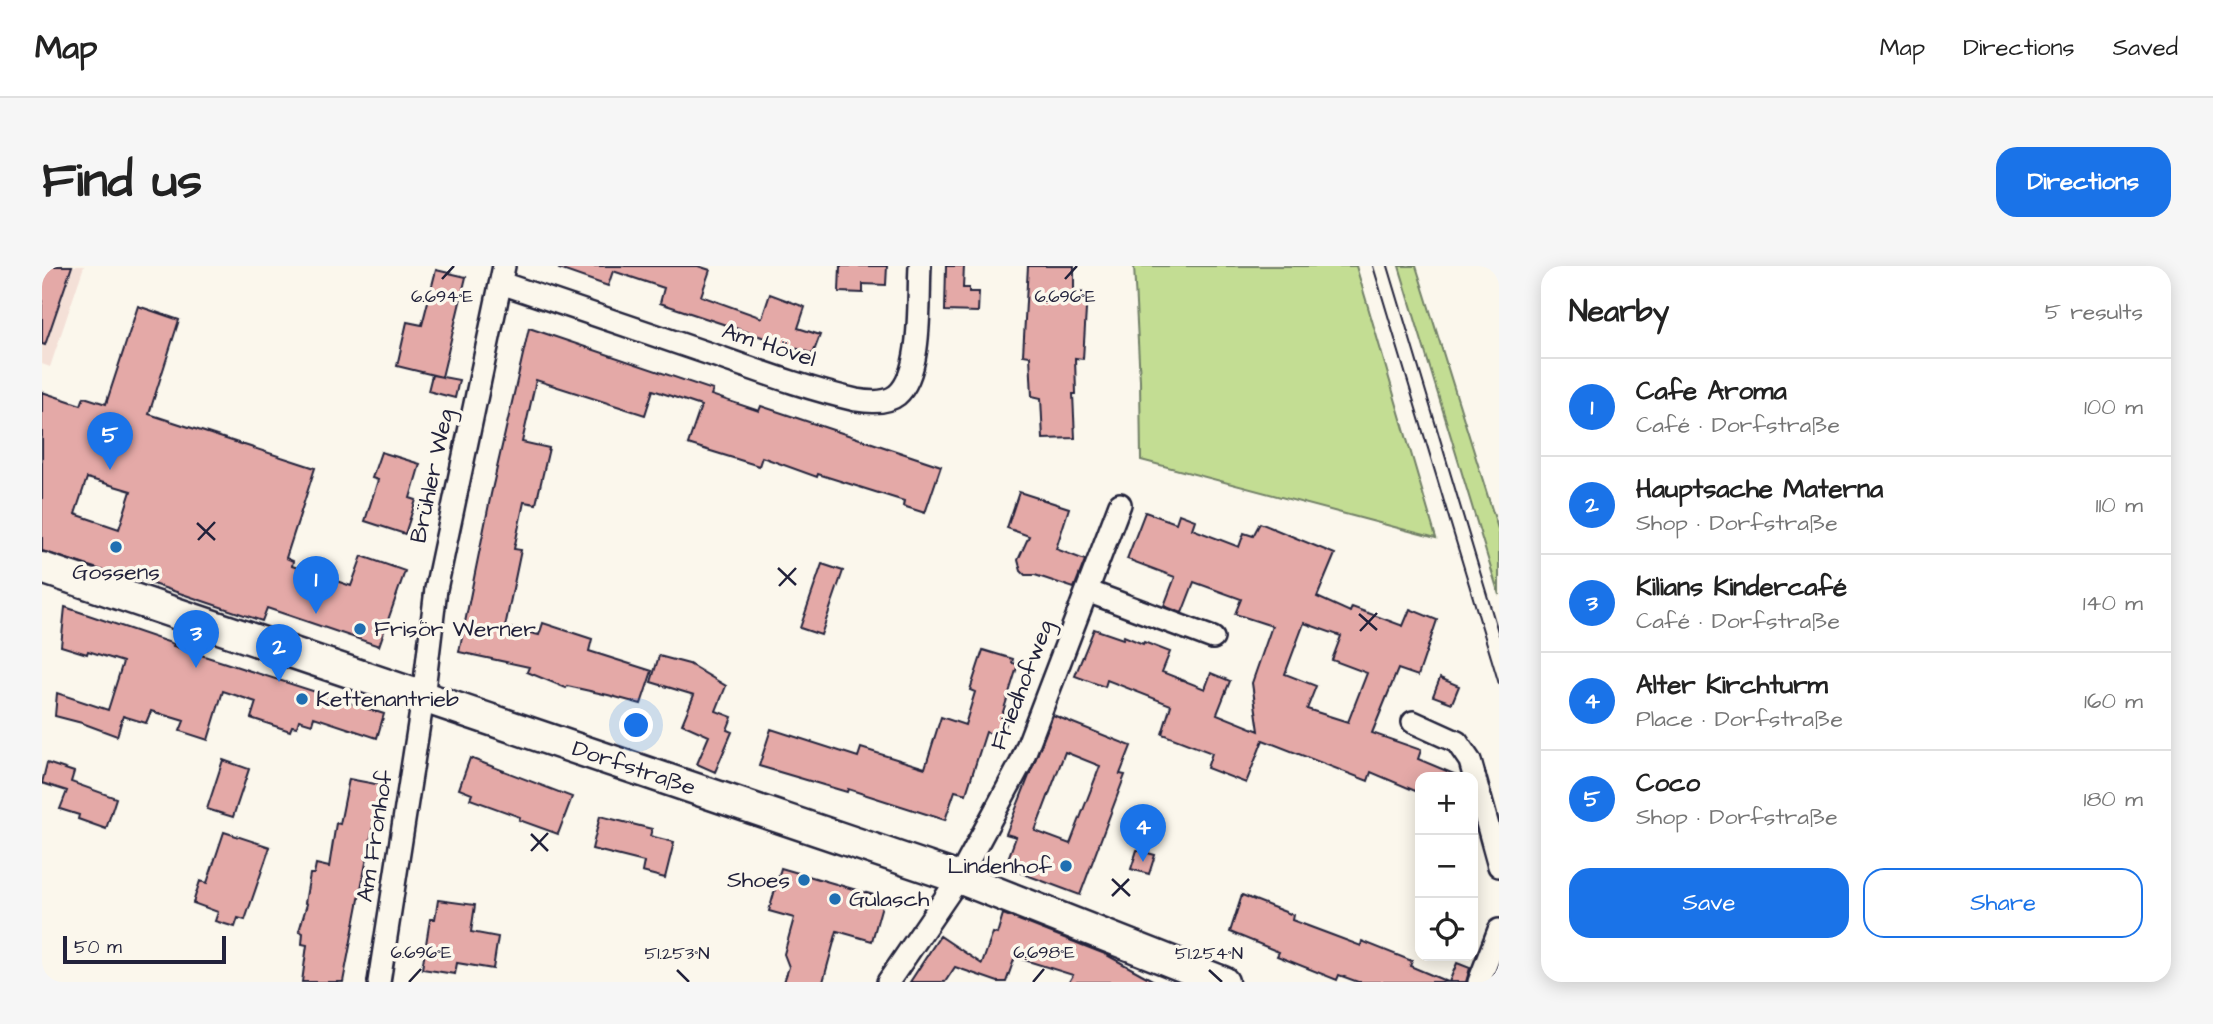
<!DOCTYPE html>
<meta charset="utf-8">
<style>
body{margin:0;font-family:"Architects Daughter",sans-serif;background:#f6f6f6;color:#222}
.controls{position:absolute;right:21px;bottom:21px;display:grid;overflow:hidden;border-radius:14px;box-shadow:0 4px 18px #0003}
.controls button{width:63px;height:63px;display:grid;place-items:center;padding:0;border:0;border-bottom:2px solid #e0e0e0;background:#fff;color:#222;font:35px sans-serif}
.scale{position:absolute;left:21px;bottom:18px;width:163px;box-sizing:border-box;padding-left:7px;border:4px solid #22223b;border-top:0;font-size:19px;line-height:24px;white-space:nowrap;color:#22223b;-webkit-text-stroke:5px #fbf7ec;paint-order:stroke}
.you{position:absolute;left:595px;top:460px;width:24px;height:24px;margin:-18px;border:5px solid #fff;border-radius:50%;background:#1a73e8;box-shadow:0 0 0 10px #1a73e833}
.badge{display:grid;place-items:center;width:46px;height:46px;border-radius:50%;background:#1a73e8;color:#fff;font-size:23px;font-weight:700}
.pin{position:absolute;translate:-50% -58px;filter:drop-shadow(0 2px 4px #0008)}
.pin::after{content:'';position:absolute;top:37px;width:24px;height:21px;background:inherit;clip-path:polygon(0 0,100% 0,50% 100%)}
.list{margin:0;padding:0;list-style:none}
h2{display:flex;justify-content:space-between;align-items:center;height:91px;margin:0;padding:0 28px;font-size:30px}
h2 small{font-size:23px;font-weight:400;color:#767676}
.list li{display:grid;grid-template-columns:46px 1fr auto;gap:21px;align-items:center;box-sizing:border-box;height:98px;padding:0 28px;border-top:2px solid #e0e0e0}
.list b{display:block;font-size:26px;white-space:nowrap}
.list p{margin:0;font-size:23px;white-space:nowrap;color:#767676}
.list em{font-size:23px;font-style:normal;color:#767676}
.actions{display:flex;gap:14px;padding:21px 28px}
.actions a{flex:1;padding:16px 0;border:2px solid #1a73e8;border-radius:21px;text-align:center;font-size:24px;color:#1a73e8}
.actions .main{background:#1a73e8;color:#fff}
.icon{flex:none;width:38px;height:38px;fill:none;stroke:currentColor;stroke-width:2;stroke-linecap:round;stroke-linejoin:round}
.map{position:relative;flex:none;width:1457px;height:716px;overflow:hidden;border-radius:21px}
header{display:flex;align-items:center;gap:42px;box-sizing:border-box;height:98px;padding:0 35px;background:#fff;border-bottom:2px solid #e0e0e0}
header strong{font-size:33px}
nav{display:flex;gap:38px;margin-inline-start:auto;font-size:24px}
.intro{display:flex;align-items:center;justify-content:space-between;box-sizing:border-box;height:168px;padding:0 42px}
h1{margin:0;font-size:49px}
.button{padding:18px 32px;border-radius:21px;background:#1a73e8;color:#fff;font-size:24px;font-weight:700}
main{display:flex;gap:42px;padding:0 42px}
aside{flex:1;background:#fff;border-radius:21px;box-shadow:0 4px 18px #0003}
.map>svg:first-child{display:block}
.built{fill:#f4e0d7}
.green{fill:#c3dd93;stroke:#728067;stroke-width:2}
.building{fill:#e4a9a7;stroke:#22223b;stroke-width:2;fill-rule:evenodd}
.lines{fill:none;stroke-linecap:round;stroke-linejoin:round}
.minor-casing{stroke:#22223b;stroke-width:26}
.secondary-casing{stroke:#22223b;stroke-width:35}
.minor{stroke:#fbf7ec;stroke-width:21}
.secondary{stroke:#fbf7ec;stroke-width:30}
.tram{stroke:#22223b;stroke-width:2}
.ticks{fill:none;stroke:#22223b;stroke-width:2.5}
.poi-dot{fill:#1f6fb2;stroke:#fbf7ec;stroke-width:2.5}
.labels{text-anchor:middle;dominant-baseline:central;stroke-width:7;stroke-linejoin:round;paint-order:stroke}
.street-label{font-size:23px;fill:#22223b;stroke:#fbf7ec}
.poi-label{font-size:23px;fill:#22223b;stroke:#fbf7ec;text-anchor:start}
.ticks-label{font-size:18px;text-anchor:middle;fill:#22223b;stroke:#fbf7ec;stroke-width:7;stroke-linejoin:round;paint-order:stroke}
</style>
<header>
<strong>Map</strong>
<nav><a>Map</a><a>Directions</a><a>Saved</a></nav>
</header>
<div class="intro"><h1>Find us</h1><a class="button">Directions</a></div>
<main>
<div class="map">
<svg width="1457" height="716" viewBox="0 0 1457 716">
<rect width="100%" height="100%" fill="#fbf7ec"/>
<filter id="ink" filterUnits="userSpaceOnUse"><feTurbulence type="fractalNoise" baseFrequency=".0143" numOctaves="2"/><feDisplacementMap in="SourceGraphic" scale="14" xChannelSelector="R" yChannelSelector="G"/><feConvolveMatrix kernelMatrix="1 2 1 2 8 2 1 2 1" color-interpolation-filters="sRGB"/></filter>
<g filter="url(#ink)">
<path class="built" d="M0 0H42L8 101 0 98Z"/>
<path class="green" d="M1092 0H1314L1394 272 1099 194 1098 114Z
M1357 0H1374L1457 266V329Z"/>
<path class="building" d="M0 0H30L3 79 0 78Z
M518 0H656L668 4 659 30 720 52 728 28 763 41 756 62 778 69 771 88 618 37 622 22 571 5 566 20 517 3Z
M798 0H845L844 19 821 18V27L797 26Z
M904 0H922L921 22H927V26H937L936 46 903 45Z
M986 0H1032V26L1045 27 1041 93 1033 92 1034 128H1031L1033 172 1001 173 999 132 990 130 988 90 981 89Z
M394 4 424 11 400 111 355 100 365 56 380 59Z
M96 40 137 54 107 148 273 202 244 292 251 295 250 300 309 320 320 290 363 305 337 380 225 342 220 355 90 311V314L0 285V126L39 139 42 131 64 138ZM45 212 89 225 77 263 33 248Z
M487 62 671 124 669 129 717 145 719 140 899 200 883 247 861 240 862 235 776 208 775 211 720 191 717 200 646 178 659 140 611 124 603 149 494 114 480 176 507 182 494 238 482 236 472 283 479 284 463 361 497 369 501 357 550 373 547 385 610 405 599 438 566 429 525 420 524 422 485 406 487 401 417 386 449 228Z
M390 109 417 114 413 132 386 125Z
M339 186 378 198 368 232 374 234 363 268 323 255 336 214 330 212Z
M977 226 1027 242 1014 283 1043 294 1032 322 993 309H983L979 305 976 294 987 270 965 262Z
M1103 246 1134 257 1137 248 1153 254 1150 263 1197 281 1202 267 1211 270 1218 257 1293 288 1275 331 1308 346 1310 341 1361 360 1368 343 1395 354 1376 410 1356 403 1330 467 1379 484 1376 493 1419 511H1378V527L1329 506 1326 515 1221 474 1204 517 1165 502 1170 487 1120 468 1129 439 1065 414 1063 421 1033 410 1052 363 1081 373 1082 370 1101 378 1102 376 1128 386 1120 406 1163 423 1169 407 1188 415 1175 448 1217 465 1210 417 1230 360 1193 348 1199 333 1152 316 1140 347 1122 340 1133 311 1085 293ZM1262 357 1299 370 1290 394 1325 407 1306 456 1265 443 1274 420 1243 408Z
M780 298 801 305 779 369 758 362Z
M23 341 132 378 131 380 342 448 335 472 272 451 270 458 257 454 255 461 250 460 248 465 209 452 214 436 181 425 166 474 138 465 142 455 109 445 104 457 81 450 75 470 40 457 13 450 15 427 66 444 81 396 46 385 45 388 19 380Z
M941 384 971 393 970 397 976 398 961 446 967 448 960 471 944 466 924 528 913 525 903 554 806 523 805 526 717 500 729 463 816 491 819 482 883 502 899 451 923 459 933 426 928 424Z
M617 390 647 398 684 420 674 445 690 451 685 464 690 466 673 506 655 498 667 470 640 458 652 429 609 416Z
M1398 412 1417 420 1410 437 1391 430Z
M1011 449 1089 480 1078 508 1083 509 1038 629 963 601 974 571 964 568ZM1023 486 1058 500 1028 578 993 565Z
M428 492 530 531 516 568 477 554 478 551 428 533 430 528 417 523Z
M181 494 207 503 191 551 165 543Z
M5 497 32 506 29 516 74 532 64 563 36 553 37 549 18 543 25 525 0 517Z
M307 513 339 519 301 716H260L265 679 260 678 261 667 257 665 265 638 263 637 268 608H272L274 598 287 601 294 557 298 558Z
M558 550 610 563 608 570 632 576 623 612 600 606 602 596 550 583Z
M182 566 228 581 203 654 196 652 193 661 173 655 176 646 151 637 158 615 165 617Z
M1095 584 1113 589 1107 608 1089 603Z
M739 602 842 632 830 675 795 665 781 716H742L747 701 742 688 752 652 727 645Z
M1200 629 1251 649 1250 654 1290 669 1319 680 1320 675 1370 695 1368 700 1406 716H1316L1297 709 1295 714 1235 690 1237 686 1188 666Z
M396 634 433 639 429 666 456 671 451 703 415 697 413 708 380 703 388 653H393Z
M961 648 1063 688 1114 716H1027L1031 709 973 691 964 716H956L913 701 903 716H868L898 670 940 698 951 667 955 668Z
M1415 697 1428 702 1424 716H1407Z"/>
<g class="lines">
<g class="minor-casing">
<path id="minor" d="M459 17C529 41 600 65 671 89 717 105 765 123 814 134 826 136 844 138 855 129 881 107 876 32 878 0
M1045 325 1171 372
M1371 456 1415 476 1428 495 1457 600
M337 716 381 432 394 323 462 0
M846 716 917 612 979 497 1078 238
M1437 716 1457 664"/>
</g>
<g class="secondary-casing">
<g id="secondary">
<path id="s1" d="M0 302 917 612 1181 716"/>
</g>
</g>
<use href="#minor" class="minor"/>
<use href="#secondary" class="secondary"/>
<path class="tram" d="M1331 0 1457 418
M1346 0 1457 369"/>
</g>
</g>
<path class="ticks" d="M400 13 412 0M1023 13 1035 0M155 257 173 274M156 274 173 256M736 302 754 319M737 320 754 302M1317 348 1335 364M1318 365 1335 347M489 568 506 585M489 585 506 567M1070 613 1088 630M1070 630 1087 613M635 704 647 716M1167 704 1180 716M367 716 379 703M991 716 1002 703"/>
<g class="poi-dot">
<circle cx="74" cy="281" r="7"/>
<circle cx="318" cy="363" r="7"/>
<circle cx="260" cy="433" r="7"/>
<circle cx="1024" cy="600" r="7"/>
<circle cx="762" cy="614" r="7"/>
<circle cx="793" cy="633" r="7"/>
</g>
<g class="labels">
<g class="street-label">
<text transform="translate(727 79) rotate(18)">Am Hövel</text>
<text transform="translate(390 210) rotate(-78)">Brühler Weg</text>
<text transform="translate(980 419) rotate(-69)">Friedhofweg</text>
<text stroke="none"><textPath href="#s1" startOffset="625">Dorfstraße</textPath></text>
<text transform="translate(333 570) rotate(-81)">Am Fronhof</text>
</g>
<g class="poi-label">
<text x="74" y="306" text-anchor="middle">Gossens</text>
<text x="332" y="363">Frisör Werner</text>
<text x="274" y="433">Kettenantrieb</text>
<text x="1010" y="600" text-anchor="end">Lindenhof</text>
<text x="748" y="614" text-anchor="end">Shoes</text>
<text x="807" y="633">Gulasch</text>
</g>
</g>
<g class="ticks-label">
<text x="400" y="36">6.694°E</text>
<text x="1023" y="36">6.696°E</text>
<text x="379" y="692">6.696°E</text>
<text x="1002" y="692">6.698°E</text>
<text x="635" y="693">51.253°N</text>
<text x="1167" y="693">51.254°N</text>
</g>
</svg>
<div class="controls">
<button>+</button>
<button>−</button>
<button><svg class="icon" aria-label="locate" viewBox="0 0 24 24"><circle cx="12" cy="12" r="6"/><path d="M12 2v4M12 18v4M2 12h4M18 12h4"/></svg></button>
</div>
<div class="scale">50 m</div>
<div class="you"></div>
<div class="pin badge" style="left:274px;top:348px">1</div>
<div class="pin badge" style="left:237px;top:416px">2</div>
<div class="pin badge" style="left:154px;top:402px">3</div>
<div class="pin badge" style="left:1101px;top:596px">4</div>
<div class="pin badge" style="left:68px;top:204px">5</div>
</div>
<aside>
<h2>Nearby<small>5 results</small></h2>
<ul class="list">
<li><span class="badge">1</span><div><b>Cafe Aroma</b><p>Café · Dorfstraße</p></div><em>100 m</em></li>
<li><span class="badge">2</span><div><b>Hauptsache Materna</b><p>Shop · Dorfstraße</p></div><em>110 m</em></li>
<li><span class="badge">3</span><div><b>Kilians Kindercafé</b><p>Café · Dorfstraße</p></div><em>140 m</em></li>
<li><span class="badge">4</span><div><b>Alter Kirchturm</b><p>Place · Dorfstraße</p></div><em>160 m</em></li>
<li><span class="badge">5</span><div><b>Coco</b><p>Shop · Dorfstraße</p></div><em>180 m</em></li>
</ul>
<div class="actions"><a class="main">Save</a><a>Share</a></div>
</aside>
</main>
